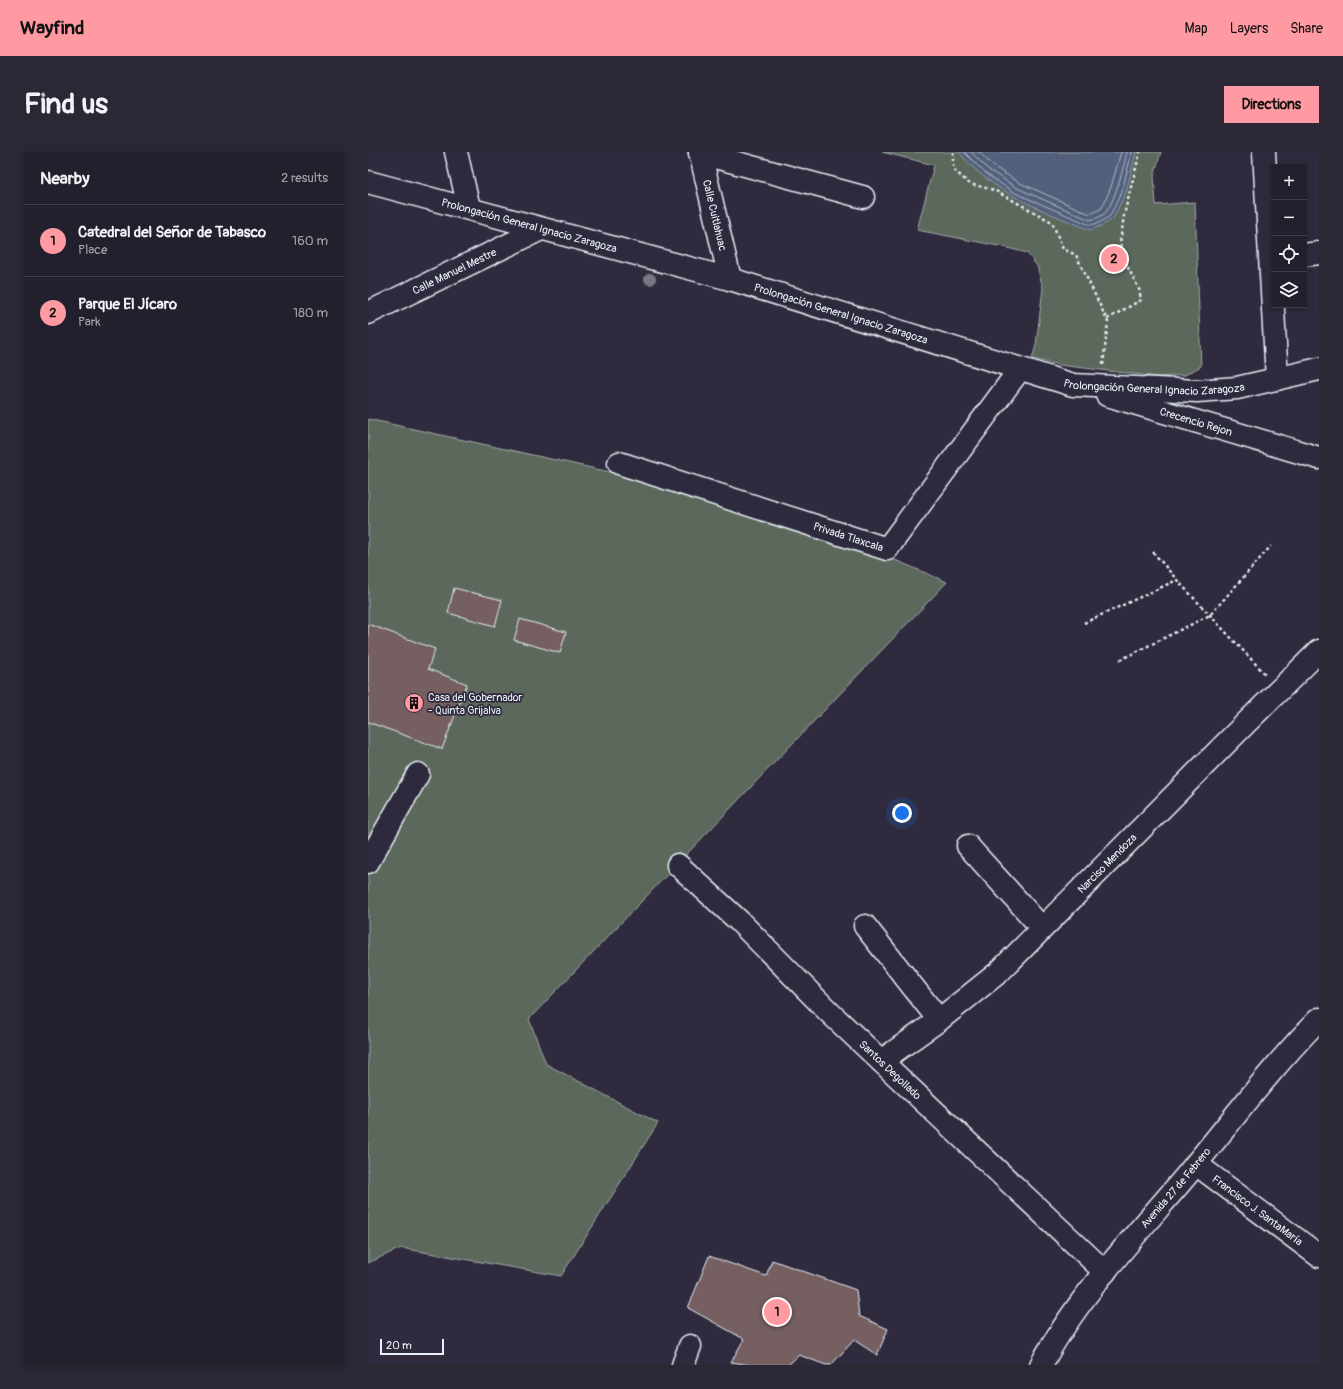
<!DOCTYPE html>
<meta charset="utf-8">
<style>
body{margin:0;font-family:Pangolin,sans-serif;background:#2b2836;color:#f1f3f6}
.controls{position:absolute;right:12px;top:12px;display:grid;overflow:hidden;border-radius:0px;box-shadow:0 2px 6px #0003}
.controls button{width:36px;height:36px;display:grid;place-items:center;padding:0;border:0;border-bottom:1px solid #403e4a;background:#23202e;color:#f1f3f6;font:20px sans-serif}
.scale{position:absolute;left:12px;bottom:10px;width:64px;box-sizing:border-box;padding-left:4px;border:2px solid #e8f1f8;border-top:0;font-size:11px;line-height:14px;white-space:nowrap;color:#e8f1f8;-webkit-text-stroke:3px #2f2a3d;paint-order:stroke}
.you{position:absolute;left:534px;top:661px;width:14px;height:14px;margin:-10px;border:3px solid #fff;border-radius:50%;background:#1a73e8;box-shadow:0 0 0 6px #1a73e833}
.badge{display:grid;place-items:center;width:26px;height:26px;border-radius:50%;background:#ff9aa2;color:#111;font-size:13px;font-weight:700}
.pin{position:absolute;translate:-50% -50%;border:2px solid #fff;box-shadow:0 1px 4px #0006}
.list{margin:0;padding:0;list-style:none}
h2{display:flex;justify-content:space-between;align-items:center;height:52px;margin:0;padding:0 16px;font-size:17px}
h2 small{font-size:13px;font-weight:400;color:#a3a3aa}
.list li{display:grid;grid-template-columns:26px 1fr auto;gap:12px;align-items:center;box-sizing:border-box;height:72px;padding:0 16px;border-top:1px solid #403e4a}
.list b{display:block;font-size:15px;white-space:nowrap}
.list p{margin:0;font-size:13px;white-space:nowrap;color:#a3a3aa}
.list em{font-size:13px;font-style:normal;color:#a3a3aa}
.icon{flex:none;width:22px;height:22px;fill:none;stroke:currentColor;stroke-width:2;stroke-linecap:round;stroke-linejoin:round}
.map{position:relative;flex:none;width:951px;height:1213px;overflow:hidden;border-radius:0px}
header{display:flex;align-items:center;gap:24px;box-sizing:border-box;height:56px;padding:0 20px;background:#ff9aa2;color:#111}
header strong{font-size:19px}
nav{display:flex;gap:22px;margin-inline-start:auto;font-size:14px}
.intro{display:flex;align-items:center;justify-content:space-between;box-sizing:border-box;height:96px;padding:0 24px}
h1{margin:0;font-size:28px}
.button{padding:10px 18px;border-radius:0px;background:#ff9aa2;color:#111;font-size:14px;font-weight:700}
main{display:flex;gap:24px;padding:0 24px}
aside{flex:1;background:#23202e;border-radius:0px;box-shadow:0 2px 6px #0003}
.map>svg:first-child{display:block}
.green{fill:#5c675b;stroke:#a2acaa}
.water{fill:#53607c;stroke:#8f9aae}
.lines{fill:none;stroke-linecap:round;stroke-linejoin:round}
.shore{stroke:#acb7c6;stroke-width:1}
.building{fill:#745f61;stroke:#e8f1f8}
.minor-casing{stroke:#e8f1f8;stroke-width:25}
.major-casing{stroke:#e8f1f8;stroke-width:25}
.path{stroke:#e8f1f8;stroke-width:2.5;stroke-dasharray:3 3;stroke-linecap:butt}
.minor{stroke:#2f2a3d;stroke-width:22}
.major{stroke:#2f2a3d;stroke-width:22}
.tree{fill:#767981}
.labels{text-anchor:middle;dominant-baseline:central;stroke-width:3.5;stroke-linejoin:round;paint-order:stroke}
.street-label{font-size:11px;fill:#e8f1f8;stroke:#2f2a3d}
.poi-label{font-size:11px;fill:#e8f1f8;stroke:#2f2a3d;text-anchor:start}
</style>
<header>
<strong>Wayfind</strong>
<nav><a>Map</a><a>Layers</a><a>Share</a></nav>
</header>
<div class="intro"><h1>Find us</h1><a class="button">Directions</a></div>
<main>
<aside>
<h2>Nearby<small>2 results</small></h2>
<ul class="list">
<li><span class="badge">1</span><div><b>Catedral del Señor de Tabasco</b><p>Place</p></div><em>160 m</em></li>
<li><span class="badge">2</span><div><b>Parque El Jícaro</b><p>Park</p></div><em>180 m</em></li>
</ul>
</aside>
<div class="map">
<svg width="951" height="1213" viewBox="0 0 951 1213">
<rect width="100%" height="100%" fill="#2f2a3d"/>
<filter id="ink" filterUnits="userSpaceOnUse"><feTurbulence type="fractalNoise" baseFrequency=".025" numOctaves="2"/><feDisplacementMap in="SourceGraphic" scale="8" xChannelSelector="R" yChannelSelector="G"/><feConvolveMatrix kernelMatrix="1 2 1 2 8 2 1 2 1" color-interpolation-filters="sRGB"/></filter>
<g filter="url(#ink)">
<path class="green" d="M514 0H793L786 24 788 53 827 50 833 214 817 223 791 225 691 213 664 207 668 193 675 136 669 114 659 101 636 95 549 78 566 13Z
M0 267 242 320 520 405 579 430 161 867 178 912 290 971 193 1124 33 1096 0 1111Z"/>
<path class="water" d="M591 0H768L758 40 745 67 733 74 722 78C674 58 624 41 591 0Z"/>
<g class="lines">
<path class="shore" d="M596 0 618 22 647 41 722 73 731 71 742 64 754 39 764 0
M603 0 621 18 649 36 722 68C727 67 732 65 736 62 746 54 756 13 759 0
M611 0 625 14 652 31 722 62 734 56 743 35 753 0"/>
</g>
<path class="building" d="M86 436 134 448 127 474 80 461Z
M152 467 198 480 192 501 146 488Z
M0 472 67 497 60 517 99 532 74 597 0 570Z
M341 1104 398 1124 404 1108 488 1138 491 1164 520 1177 509 1203 486 1188 463 1213H458L431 1203 420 1213H382L363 1210 376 1187 320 1156Z"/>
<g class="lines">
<g class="minor-casing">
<g id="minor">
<path d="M88 0 101 56"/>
<path id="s1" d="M332 0 362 127"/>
<path d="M896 0 909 227"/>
<path d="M332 1 495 45"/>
<path id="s2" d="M0 30 362 127 705 233 829 239 869 236 951 217"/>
<path d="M936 103 951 101"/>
<path id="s3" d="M0 161 173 77"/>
<path id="s4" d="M739 243 951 306"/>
<path id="s5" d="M251 311 519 397 652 217"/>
<path d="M600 694 674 776"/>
<path d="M0 710 50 622"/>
<path id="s6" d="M310 713 371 769 462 861 737 1120"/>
<path d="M497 774 571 868"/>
<path id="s7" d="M513 909 571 868 631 820 879 570 951 499"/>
<path id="s8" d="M828 1012 951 1104"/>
<path d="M315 1213 322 1194"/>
</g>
</g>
<g class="major-casing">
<g id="major">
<path id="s9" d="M673 1213C709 1145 769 1082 818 1024 862 971 903 916 951 867"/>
</g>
</g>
<path class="path" d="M585 0V13L587 19 602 32 626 38 684 70 695 97 708 103 740 170 735 213
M739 167 773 148 771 137 758 112 752 91 756 63 772 0
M785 400 809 428 897 522
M716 471 809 428
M752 508 842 463 903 394"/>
<use href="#minor" class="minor"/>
<use href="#major" class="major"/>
</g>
<circle class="tree" cx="282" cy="127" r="6"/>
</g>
<defs>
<g id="building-disc" transform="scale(1)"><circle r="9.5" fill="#ff9aa2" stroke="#2f2a3d"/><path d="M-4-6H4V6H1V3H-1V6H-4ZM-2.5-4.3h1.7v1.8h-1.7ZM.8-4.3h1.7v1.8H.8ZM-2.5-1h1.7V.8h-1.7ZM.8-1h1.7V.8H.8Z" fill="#111"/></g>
</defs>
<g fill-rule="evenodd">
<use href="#building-disc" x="46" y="551"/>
</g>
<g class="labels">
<g class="street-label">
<text stroke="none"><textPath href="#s1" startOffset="65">Calle Cuitlahuac</textPath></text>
<text stroke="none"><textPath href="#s2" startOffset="167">Prolongación General Ignacio Zaragoza</textPath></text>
<text stroke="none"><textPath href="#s3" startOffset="96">Calle Manuel Mestre</textPath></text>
<text stroke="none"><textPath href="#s2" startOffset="491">Prolongación General Ignacio Zaragoza</textPath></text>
<text stroke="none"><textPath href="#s2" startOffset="815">Prolongación General Ignacio Zaragoza</textPath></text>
<text stroke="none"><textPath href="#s4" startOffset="93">Crecencio Rejon</textPath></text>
<text stroke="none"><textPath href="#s5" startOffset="241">Privada Tlaxcala</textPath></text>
<text stroke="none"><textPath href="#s7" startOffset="301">Narciso Mendoza</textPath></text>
<text stroke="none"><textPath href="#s6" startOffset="295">Santos Degollado</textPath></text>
<text stroke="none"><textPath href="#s9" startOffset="223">Avenida 27 de Febrero</textPath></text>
<text stroke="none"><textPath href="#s8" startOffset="77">Francisco J. SantaMaría</textPath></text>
</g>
<g class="poi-label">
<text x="60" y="545">Casa del Gobernador<tspan x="60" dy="13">- Quinta Grijalva</tspan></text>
</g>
</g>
</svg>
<div class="controls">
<button>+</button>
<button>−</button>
<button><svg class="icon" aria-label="locate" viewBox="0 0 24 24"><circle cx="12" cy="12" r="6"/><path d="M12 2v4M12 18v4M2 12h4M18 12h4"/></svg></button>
<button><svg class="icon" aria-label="layers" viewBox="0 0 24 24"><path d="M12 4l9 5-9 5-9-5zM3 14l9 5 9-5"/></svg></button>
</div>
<div class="scale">20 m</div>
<div class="you"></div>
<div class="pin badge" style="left:409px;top:1160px">1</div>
<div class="pin badge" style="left:746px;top:107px">2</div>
</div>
</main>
